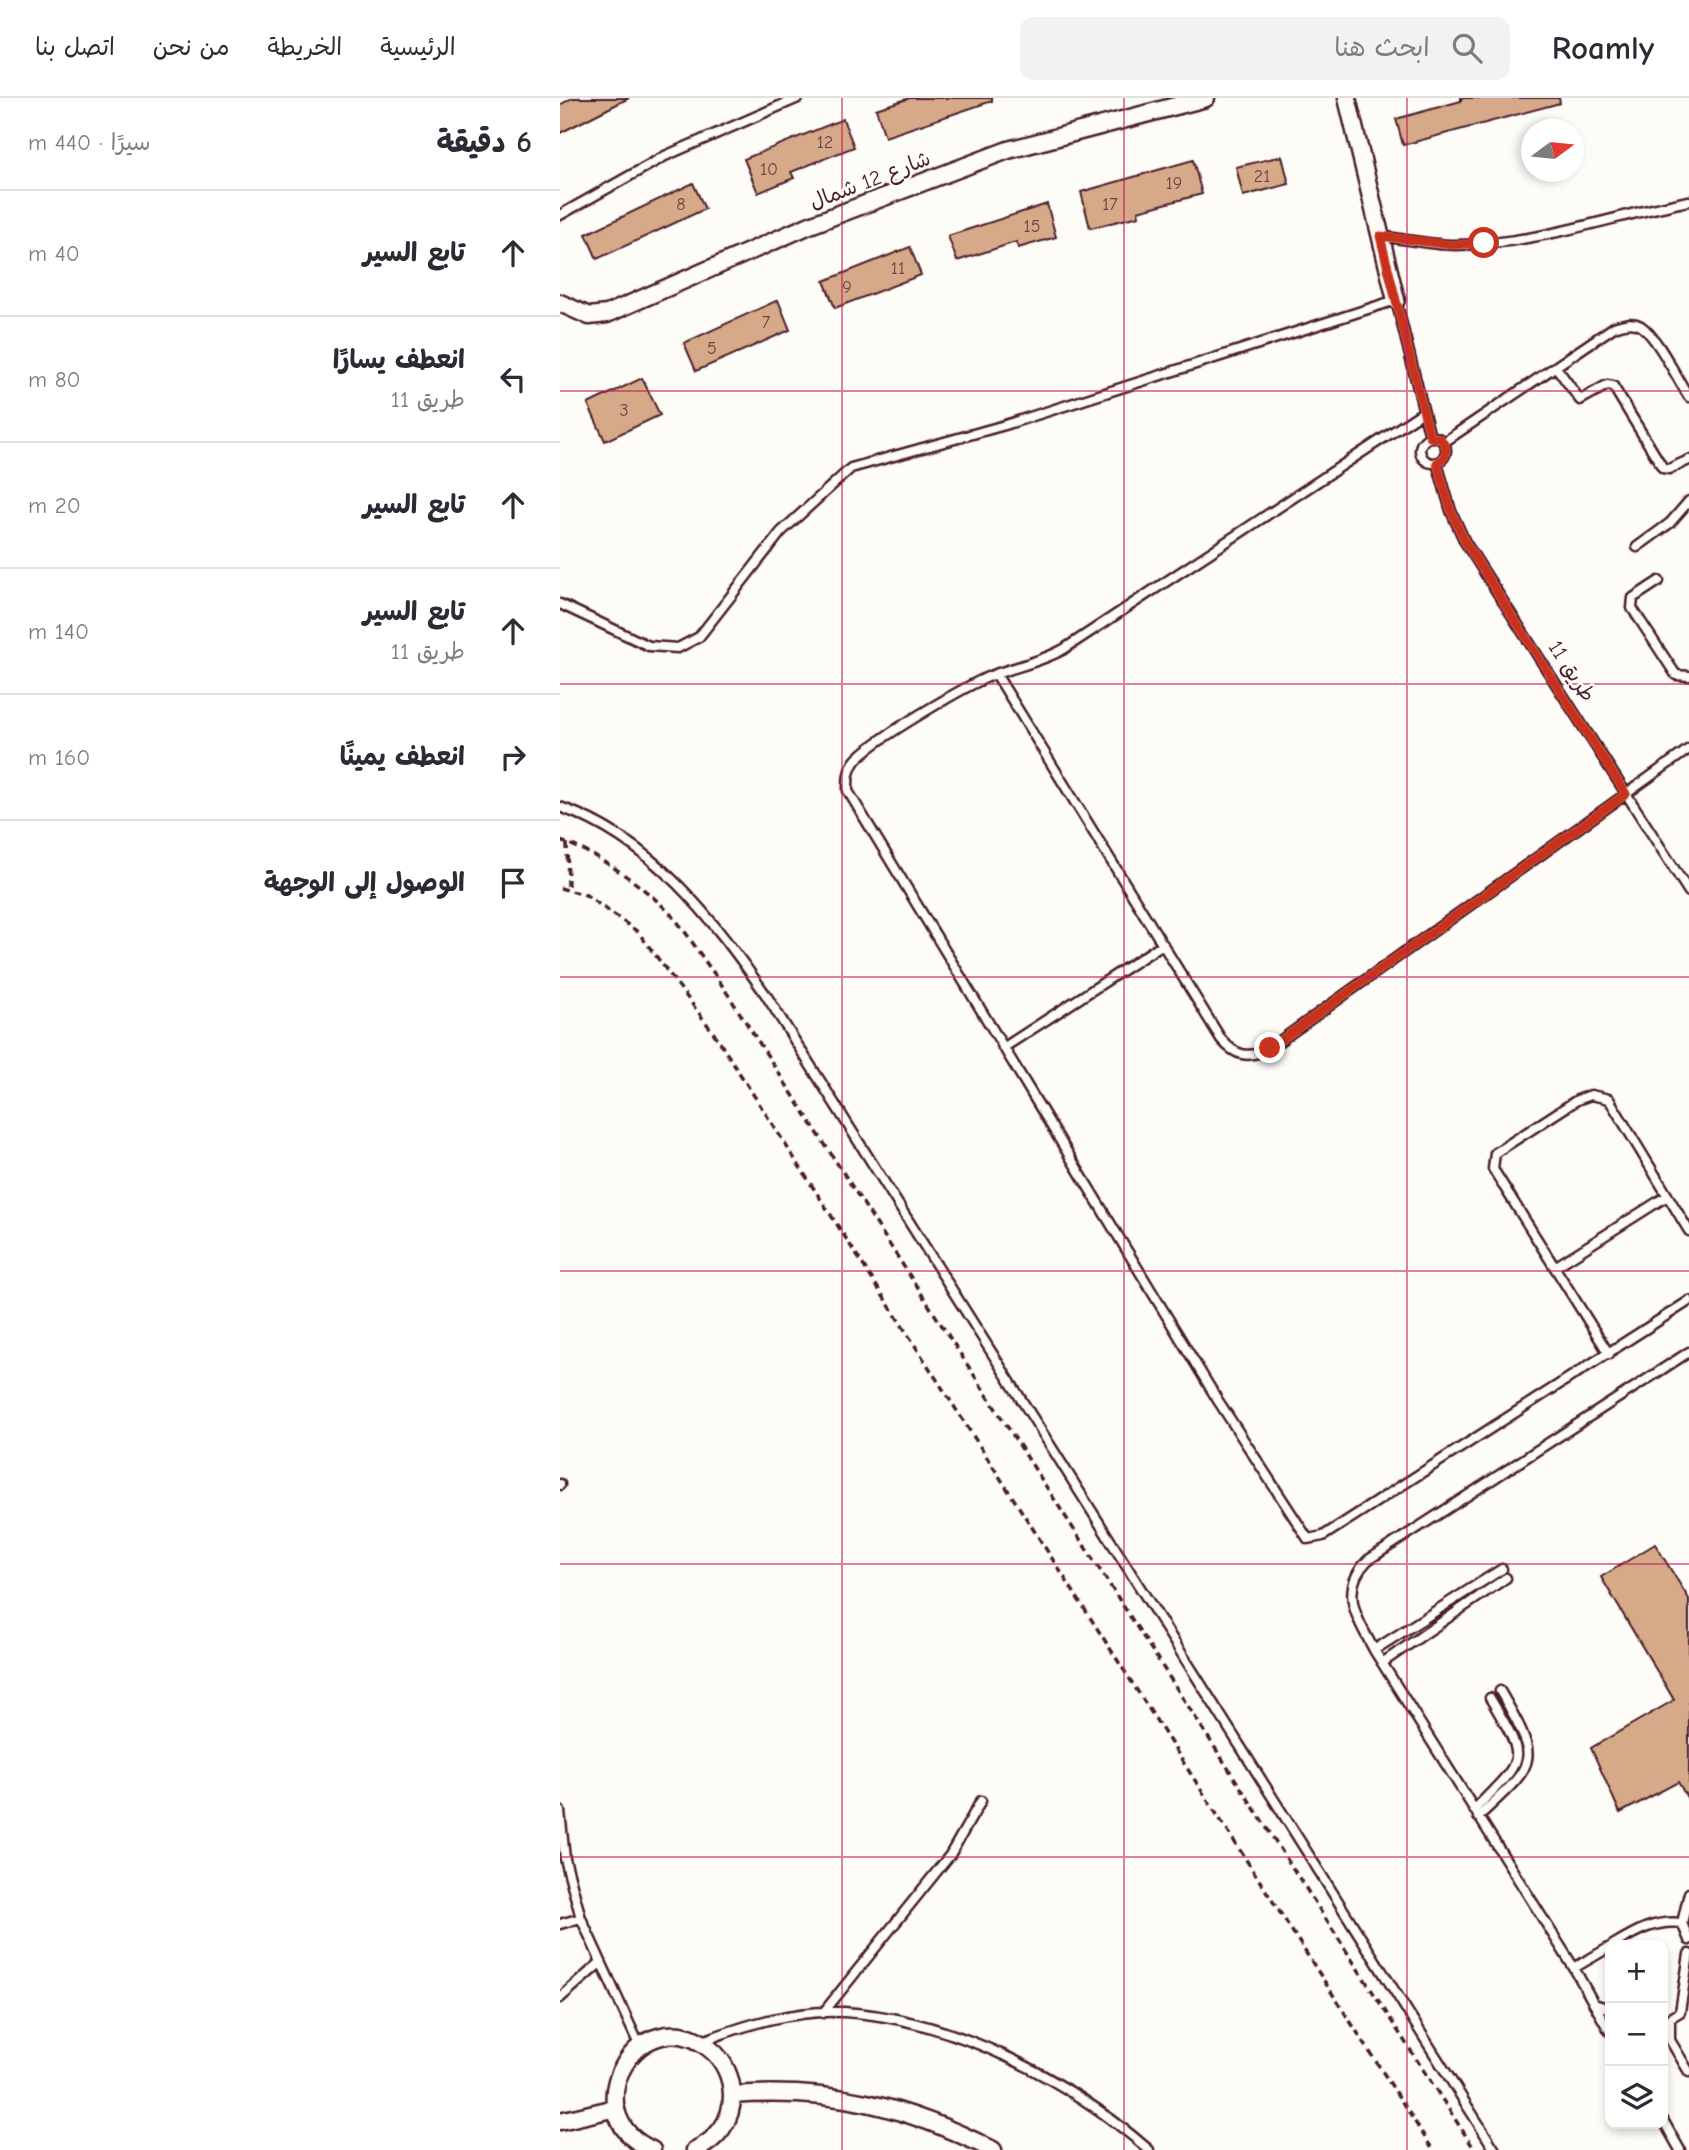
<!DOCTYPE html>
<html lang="ar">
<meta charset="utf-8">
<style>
body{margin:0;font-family:"Comic Neue","Playpen Sans Arabic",sans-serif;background:#f2f2f3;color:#2b2b33;direction:rtl}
.controls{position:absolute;right:21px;bottom:21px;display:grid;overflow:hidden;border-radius:14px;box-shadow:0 4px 10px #0003}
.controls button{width:63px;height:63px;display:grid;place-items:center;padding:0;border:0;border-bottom:2px solid #e1e1e2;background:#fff;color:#2b2b33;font:35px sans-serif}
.compass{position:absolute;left:961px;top:21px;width:63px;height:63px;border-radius:50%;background:#fff;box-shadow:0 4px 10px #0003;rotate:75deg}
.stop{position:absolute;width:21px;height:21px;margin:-16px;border:5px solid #c8321e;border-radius:50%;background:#fff}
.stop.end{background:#c8321e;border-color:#fff;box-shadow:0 2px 7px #0008}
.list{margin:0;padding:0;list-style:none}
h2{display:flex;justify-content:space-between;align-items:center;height:91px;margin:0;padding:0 28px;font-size:30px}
h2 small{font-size:23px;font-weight:400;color:#7c7c81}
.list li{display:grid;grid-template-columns:46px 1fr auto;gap:21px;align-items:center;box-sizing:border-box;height:126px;padding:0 28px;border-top:2px solid #e1e1e2}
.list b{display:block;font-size:26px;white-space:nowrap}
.list p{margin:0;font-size:23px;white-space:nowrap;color:#7c7c81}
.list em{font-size:23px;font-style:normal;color:#7c7c81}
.icon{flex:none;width:38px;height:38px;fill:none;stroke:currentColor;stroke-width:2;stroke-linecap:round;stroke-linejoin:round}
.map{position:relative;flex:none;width:1129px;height:2052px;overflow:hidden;direction:ltr}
header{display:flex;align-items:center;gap:42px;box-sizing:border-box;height:98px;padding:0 35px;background:#fff;border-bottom:2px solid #e1e1e2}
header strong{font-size:33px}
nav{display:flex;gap:38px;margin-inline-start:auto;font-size:24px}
.search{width:490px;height:63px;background:#f2f2f3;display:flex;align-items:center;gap:18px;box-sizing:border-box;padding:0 24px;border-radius:14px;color:#7c7c81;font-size:26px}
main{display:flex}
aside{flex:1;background:#fff}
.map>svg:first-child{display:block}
.building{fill:#d6aa88;stroke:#4a1f2b;stroke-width:2}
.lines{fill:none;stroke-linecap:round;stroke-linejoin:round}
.service-casing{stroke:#4a1f2b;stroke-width:13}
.minor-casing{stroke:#4a1f2b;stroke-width:21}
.path{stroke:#4a1f2b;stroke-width:3.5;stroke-dasharray:7 5;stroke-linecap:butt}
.service{stroke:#fdfcf7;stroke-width:8}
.minor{stroke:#fdfcf7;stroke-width:16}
.route{stroke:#c8321e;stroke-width:9}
.grid{fill:none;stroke:#c2185b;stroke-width:2;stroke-opacity:0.55}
.labels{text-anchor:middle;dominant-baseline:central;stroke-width:5;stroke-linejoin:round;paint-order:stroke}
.number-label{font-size:18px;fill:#6d4242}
.street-label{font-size:21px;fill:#4a1f2b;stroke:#fdfcf7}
</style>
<header>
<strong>Roamly</strong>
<div class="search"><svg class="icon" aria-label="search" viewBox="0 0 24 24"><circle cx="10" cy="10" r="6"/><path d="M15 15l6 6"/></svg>ابحث هنا</div>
<nav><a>الرئيسية</a><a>الخريطة</a><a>من نحن</a><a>اتصل بنا</a></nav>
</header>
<main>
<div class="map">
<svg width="1129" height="2052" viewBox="0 0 1129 2052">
<rect width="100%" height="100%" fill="#fdfcf7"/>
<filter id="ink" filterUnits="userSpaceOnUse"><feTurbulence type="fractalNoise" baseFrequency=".0143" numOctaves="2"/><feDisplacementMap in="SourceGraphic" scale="14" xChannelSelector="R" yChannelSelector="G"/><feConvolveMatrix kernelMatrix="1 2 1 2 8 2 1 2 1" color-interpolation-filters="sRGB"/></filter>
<g filter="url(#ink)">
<path class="building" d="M12 0H69L0 35V7Z
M350 0H432V3L325 39 316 11Z
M901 0H999L1000 5 843 47 836 21 901 3Z
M283 21 294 49 231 74 234 80 198 95 184 61Z
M722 58 729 86 683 98 676 69Z
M633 62 642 96 578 113 579 118 530 130 521 94Z
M133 85 145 111 37 161 26 136Z
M487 106 496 139 458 150 456 144 397 163 388 138Z
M350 149 361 177 275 210 264 183Z
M218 202 230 232 136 273 124 245Z
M82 280 100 317 45 343 28 306Z
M1095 1446 1129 1501V1703L1118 1684 1060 1715 1031 1650 1114 1602 1041 1479Z"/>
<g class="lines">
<g class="service-casing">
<path id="service" d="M0 117 105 58 238 0
M820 138C845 141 870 147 895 147 974 147 1052 118 1129 103
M996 269 1020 302 1047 287 1053 288 1103 370 1109 371 1129 362
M863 314 504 551C481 564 457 568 433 577 408 586 310 644 295 663 288 672 288 681 288 693L657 1301 748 1441 763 1438 1129 1203
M860 352a13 13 0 1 1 26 0a13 13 0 1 1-26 0Z
M884 344 1054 229C1063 226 1072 223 1081 228 1098 240 1117 281 1129 299
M877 365 891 413 905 444 1129 794
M1077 449 1110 425 1129 403
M1099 483 1073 500 1072 510 1116 577 1129 578
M0 506 89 548 118 550 139 539 221 434 291 370 445 327 836 202 870 339
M436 576 661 941C676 959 689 961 710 950L1129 651
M0 709C92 741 152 820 206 897L935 2052
M443 950 603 846
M995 1169 1107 1098
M1049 1256 933 1071 935 1055 1017 1002 1031 997 1049 1001 1129 1133
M0 1386V1387
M814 1552 942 1471
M822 1565 946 1480
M914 1712C965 1659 969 1665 930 1600
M0 1713 5 1761 21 1820 80 1949
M918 1719C977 1664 982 1665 940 1593
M1129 1795 1122 1825 1129 1842
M0 1826 21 1820
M1053 1847C1076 1833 1095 1822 1122 1825
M1050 1849 1014 1870 1034 1906 1050 1911
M1014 1870 814 1552C797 1520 778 1492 808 1462L1129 1254
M0 1900 40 1865
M1034 1906 1050 1934
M263 1915 390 1757 421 1703
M1110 1923V1942L1129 1974
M1103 1924 1120 1914 1129 1856
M140 1944C185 1927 235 1911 284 1914 394 1921 508 1981 589 2052
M1103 2022 1120 2052"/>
</g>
<g class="minor-casing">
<path id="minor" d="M787 0 836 202
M0 205 29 218 47 216 250 127 448 52 646 0
M172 1997C271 1990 345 2007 433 2052
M0 2023 56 2010
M92 2052C8 2014 83 1896 150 1951 164 1962 172 1980 172 1998 172 2023 157 2042 135 2052"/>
</g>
<path class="path" d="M0 743C37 754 90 792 115 821 130 839 142 860 156 878L915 2052
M7 745 8 790
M0 790 26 797 78 834 153 934 873 2052"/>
<use href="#service" class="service"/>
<use href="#minor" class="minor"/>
</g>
</g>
<g class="lines" filter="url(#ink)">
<path class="route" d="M710 950 1066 696 905 444 891 413 877 365 885 359 886 349 880 340 870 339 820 138 892 147 924 145"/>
</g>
<path class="grid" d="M282 0V2052M564 0V2052M847 0V2052M0 293H1129M0 586H1129M0 879H1129M0 1173H1129M0 1466H1129M0 1759H1129"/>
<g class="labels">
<g class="number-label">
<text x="265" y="44">12</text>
<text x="209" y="71">10</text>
<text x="702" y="78">21</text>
<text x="614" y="85">19</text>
<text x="121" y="106">8</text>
<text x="550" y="106">17</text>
<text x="472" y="128">15</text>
<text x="338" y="170">11</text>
<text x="287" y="189">9</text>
<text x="206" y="224">7</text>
<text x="152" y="250">5</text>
<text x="64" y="312">3</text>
</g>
<g class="street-label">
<text transform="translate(310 82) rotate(-21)">شارع 12 شمال</text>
<text transform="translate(1012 573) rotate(57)">طريق 11</text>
</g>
</g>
</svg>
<div class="controls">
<button>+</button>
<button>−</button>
<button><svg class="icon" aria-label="layers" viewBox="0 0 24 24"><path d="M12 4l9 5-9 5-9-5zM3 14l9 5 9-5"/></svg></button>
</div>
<svg class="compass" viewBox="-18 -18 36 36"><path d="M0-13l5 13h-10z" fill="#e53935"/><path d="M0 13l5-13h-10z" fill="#7c7c81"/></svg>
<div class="stop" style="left:924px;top:145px"></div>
<div class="stop end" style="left:710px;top:950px"></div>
</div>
<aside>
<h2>6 دقيقة<small>سيرًا · 440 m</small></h2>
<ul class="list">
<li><svg class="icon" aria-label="ahead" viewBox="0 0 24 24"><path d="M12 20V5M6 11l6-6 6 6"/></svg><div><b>تابع السير</b></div><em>40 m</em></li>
<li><svg class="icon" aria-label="left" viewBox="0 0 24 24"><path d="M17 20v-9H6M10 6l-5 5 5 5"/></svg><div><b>انعطف يسارًا</b><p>طريق 11</p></div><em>80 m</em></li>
<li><svg class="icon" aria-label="ahead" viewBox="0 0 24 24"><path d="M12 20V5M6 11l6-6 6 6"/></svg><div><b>تابع السير</b></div><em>20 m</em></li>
<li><svg class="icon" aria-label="ahead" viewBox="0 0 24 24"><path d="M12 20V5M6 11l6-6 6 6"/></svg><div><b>تابع السير</b><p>طريق 11</p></div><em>140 m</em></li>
<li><svg class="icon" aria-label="right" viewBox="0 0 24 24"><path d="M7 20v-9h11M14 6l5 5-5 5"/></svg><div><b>انعطف يمينًا</b></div><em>160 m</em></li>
<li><svg class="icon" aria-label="arrive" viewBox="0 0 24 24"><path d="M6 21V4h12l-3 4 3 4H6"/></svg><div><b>الوصول إلى الوجهة</b></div></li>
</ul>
</aside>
</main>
